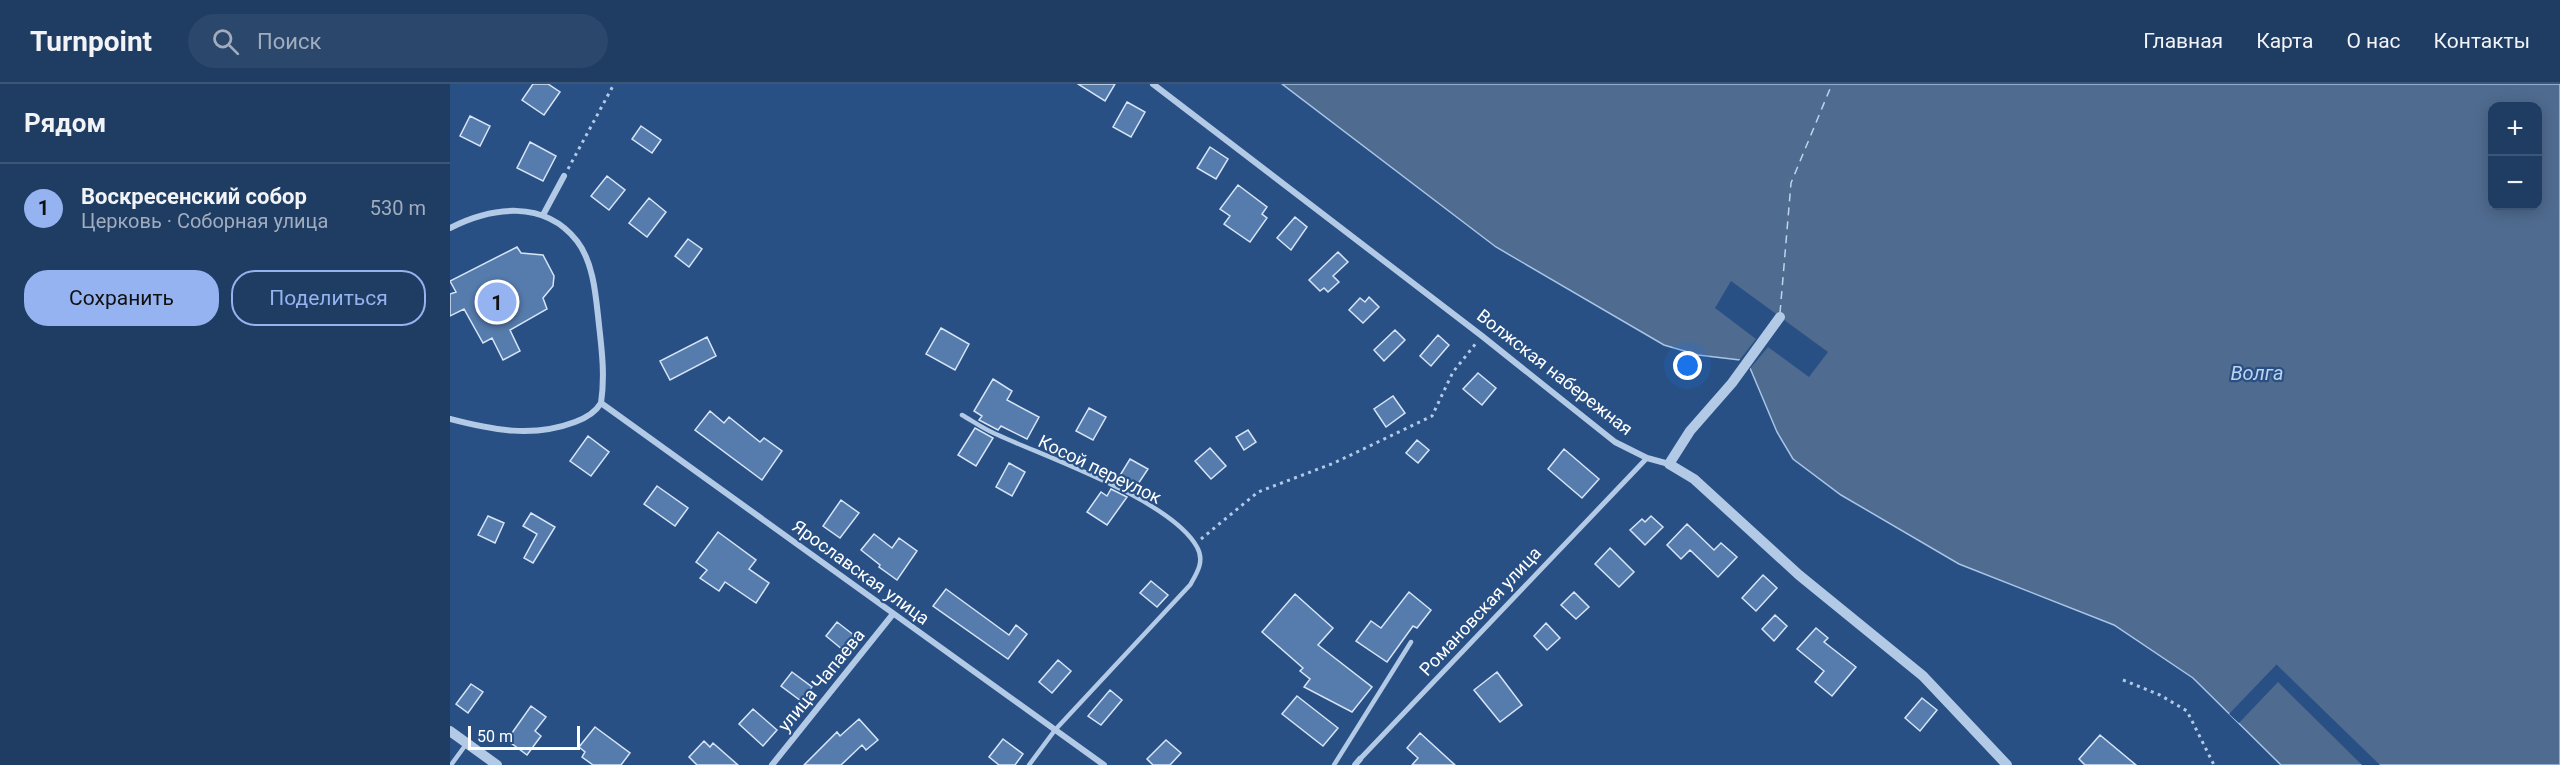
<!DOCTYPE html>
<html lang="ru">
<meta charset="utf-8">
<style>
body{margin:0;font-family:Roboto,sans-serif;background:#2c476c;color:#f1f3f6}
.controls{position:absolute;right:18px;top:18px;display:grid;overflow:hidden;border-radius:12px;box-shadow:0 3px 15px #0003}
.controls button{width:54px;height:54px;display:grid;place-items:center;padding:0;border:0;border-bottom:2px solid #3c5678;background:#1f3c63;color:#f1f3f6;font:30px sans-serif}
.scale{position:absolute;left:18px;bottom:15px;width:112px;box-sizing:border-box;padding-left:6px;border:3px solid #fff;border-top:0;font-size:16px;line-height:21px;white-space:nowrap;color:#fff;-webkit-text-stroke:4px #295084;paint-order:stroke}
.you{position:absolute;left:1238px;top:282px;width:21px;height:21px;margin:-15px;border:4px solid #fff;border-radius:50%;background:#1a73e8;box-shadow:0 0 0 9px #1a73e833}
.badge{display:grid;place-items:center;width:39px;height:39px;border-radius:50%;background:#95b2f1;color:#111;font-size:20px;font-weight:700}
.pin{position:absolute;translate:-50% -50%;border:3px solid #fff;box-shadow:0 2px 6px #0006}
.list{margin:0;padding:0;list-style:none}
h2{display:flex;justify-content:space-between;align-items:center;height:78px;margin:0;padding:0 24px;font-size:26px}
h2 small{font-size:20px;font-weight:400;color:#a1adbe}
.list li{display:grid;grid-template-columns:39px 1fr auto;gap:18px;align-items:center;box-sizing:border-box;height:90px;padding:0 24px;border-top:2px solid #3c5678}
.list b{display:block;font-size:22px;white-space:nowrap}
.list p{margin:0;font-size:20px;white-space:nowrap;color:#a1adbe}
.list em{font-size:20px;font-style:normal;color:#a1adbe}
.actions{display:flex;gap:12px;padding:18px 24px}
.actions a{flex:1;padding:14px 0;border:2px solid #95b2f1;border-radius:24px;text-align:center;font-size:21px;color:#95b2f1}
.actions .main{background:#95b2f1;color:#111}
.icon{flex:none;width:33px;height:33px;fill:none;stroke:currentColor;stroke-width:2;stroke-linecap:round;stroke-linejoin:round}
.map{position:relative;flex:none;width:2110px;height:681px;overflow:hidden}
header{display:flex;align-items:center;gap:36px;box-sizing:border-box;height:84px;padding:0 30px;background:#1f3c63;border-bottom:2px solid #3c5678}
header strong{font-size:28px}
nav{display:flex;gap:33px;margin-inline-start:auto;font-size:21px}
.search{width:420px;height:54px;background:#2c476c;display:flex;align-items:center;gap:15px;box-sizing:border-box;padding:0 21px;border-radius:33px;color:#a1adbe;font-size:22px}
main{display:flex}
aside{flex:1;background:#1f3c63}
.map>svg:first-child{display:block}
.water{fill:#4f6b8f;stroke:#a8c5e7;stroke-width:1.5;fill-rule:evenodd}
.pier{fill:#295084}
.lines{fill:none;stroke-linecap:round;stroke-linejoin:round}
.ferry{stroke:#bed4ee;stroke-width:1.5;stroke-dasharray:8 6;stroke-linecap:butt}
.building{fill:#567cad;stroke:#d6e4f6;stroke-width:1.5}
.path{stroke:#b3cae7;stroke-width:3;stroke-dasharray:3 4.5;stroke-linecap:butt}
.service{stroke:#b3cae7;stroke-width:4.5}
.pedestrian{stroke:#b3cae7;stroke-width:5}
.minor{stroke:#b3cae7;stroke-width:6}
.tertiary{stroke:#b3cae7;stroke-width:10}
.labels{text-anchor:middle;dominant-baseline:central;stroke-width:4.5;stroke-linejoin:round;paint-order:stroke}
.street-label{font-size:18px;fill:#fff;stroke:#295084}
.water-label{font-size:20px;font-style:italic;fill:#bed4ee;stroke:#295084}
</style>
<header>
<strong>Turnpoint</strong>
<div class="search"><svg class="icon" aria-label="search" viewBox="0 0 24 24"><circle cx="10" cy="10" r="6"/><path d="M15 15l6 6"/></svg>Поиск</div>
<nav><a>Главная</a><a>Карта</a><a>О нас</a><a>Контакты</a></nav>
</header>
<main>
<aside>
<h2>Рядом<small></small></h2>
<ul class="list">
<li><span class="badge">1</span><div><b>Воскресенский собор</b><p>Церковь · Соборная улица</p></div><em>530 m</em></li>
</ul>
<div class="actions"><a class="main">Сохранить</a><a>Поделиться</a></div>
</aside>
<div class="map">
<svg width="2110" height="681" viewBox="0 0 2110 681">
<rect width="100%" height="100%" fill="#295084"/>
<path class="water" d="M832 0H2110V681H1831L1743 594 1664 541 1509 480 1391 411 1343 375 1327 348 1300 284 1290 276 1248 271 1214 261 1046 163ZM2042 22H2088V122H2042Z"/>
<path class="pier" d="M1281 197 1378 268 1359 293 1318 263 1298 287 1288 278 1306 255 1265 224Z
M1827 580V581L1930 681H1912L1828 598 1789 639 1779 630Z"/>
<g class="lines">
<path class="ferry" d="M1330 229 1341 99 1382 0"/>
</g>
<path class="building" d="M83 0H98L110 8 94 31 72 16Z
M628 0H665L655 17Z
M677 18 695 28 681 53 663 43Z
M20 32 40 42 30 62 10 52Z
M191 42 211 56 202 69 182 55Z
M80 58 106 72 93 97 67 84Z
M760 63 778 75 766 95 747 84Z
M157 92 175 106 159 126 141 112Z
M788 101 817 123 812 130 817 134 800 158 774 140 780 132 770 125Z
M199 114 216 128 197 153 179 139Z
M845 133 857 143 841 166 827 154Z
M238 155 252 165 239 183 225 172Z
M67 163 71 169 93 171 104 192 103 202 93 214 97 225 60 246 70 267 53 276 42 254 33 259 14 225 0 232V210L6 208 0 197Z
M888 168 898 178 883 192 889 198 878 208 874 204 870 207 859 196Z
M919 213 929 223 913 239 899 226 910 214 915 218Z
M491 244 519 260 505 286 476 270Z
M945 246 955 256 934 277 924 266Z
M988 251 999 261 981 282 970 272Z
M257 253 266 272 220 296 210 277Z
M1028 289 1046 304 1032 321 1013 305Z
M543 295 562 307 557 316 589 333 577 355 551 342 548 346 529 336 532 332 524 327Z
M943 312 955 329 936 343 924 325Z
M639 324 656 333 643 356 626 347Z
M260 327 274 339 279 333 310 358 314 354 332 367 312 396 245 346Z
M525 344 543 354 526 382 508 371Z
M798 346 806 358 794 366 786 353Z
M138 352 159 368 141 392 120 377Z
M967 356 979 366 968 379 956 369Z
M760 364 776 382 761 395 745 377Z
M1114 365 1149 395 1132 414 1098 385Z
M680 375 698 385 684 406 666 398Z
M559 379 575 388 562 412 546 403Z
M207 402 238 424 225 442 194 420Z
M661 405 677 413 657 441 637 428 651 408 657 412Z
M391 416 409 429 390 454 373 442Z
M81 429 105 443 83 479 74 474 87 450 73 442Z
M38 432 54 439 45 459 28 451Z
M1201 432 1213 443 1195 461 1180 446 1192 435 1195 438Z
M1237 440 1264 466 1271 459 1287 473 1268 493 1240 466 1231 475 1217 461Z
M268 448 306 476 299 485 319 499 306 519 275 498 269 507 250 494 257 486 246 478Z
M424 450 442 464 449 454 467 467 447 496 429 483 430 481 411 466Z
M1160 464 1184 488 1169 503 1145 480Z
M1313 491 1327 504 1306 527 1292 514Z
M701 497 718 511 707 523 690 509Z
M496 505 559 551 566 541 577 550 558 575 483 522Z
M959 508 981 526 967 544 963 542 937 578 906 557 921 537 931 544Z
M1124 508 1139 523 1126 535 1111 521Z
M845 510 883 544 868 561 922 603 902 628 854 603 860 595 850 587 853 584 812 548Z
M1325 531 1337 542 1324 557 1312 545Z
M387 538 405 552 393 566 376 552Z
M1096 539 1110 554 1097 566 1084 552Z
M1366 544 1378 554 1374 558 1406 583 1382 612 1365 598 1374 587 1347 565Z
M608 576 621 587 602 609 589 598Z
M342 588 362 603 351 617 331 602Z
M1047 588 1072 621 1050 638 1024 606Z
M21 600 33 608 18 629 6 620Z
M660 606 672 616 651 641 638 632Z
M847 612 888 644 873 662 832 630Z
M1472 614 1487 626 1470 647 1455 634Z
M81 622 96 633 85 647 91 652 77 671 57 656Z
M303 625 327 646 313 662 289 640Z
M409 635 428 656 416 666 412 661 391 681H354L387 648 390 652Z
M145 643 180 669 171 681H143L132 673 135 668 129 663Z
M970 649 1005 681H962L968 674 957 664Z
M1650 651 1686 681H1635L1629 675Z
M553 655 573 670 565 681H549L539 673Z
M716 656 731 669 720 681H703L697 675Z
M254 657 260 663 263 659 288 681H247L239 673Z"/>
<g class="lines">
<path class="path" d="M118 85 164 0
M751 455 808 408 884 379 982 332 1003 288 1027 258
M1673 596 1710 611 1737 627 1764 681"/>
<path class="service" d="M512 331C524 338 535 346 548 351 598 374 721 416 747 463 755 477 747 489 740 501L605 646 579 681
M1 681 17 659
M884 681 961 558"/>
<path class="pedestrian" d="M910 675 1197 374"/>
<path class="minor" d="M703 0 1032 252 1165 358 1197 374 1219 380
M93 131 114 92
M0 144C41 123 94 115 127 157 144 179 146 214 149 241 152 267 155 293 151 319
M0 335C42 346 83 354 125 338 136 334 145 329 151 319L654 681
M322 681 443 530
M905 681 910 675"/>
<path class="tertiary" d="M1330 233 1282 299 1240 347 1219 380 1244 395 1349 491 1473 592 1557 681
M0 647 47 681"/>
</g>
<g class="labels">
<g class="street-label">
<text transform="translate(1105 288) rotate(38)">Волжская набережная</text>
<text transform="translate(650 385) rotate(26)">Косой переулок</text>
<text transform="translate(411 488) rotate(36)">Ярославская улица</text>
<text transform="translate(1030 527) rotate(-47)">Романовская улица</text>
<text transform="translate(371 596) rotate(-51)">улица Чапаева</text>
</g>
<g class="water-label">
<text x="1807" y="289">Волга</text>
</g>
</g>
</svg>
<div class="controls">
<button>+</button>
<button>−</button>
</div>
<div class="scale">50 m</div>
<div class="you"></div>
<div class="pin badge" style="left:47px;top:218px">1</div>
</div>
</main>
